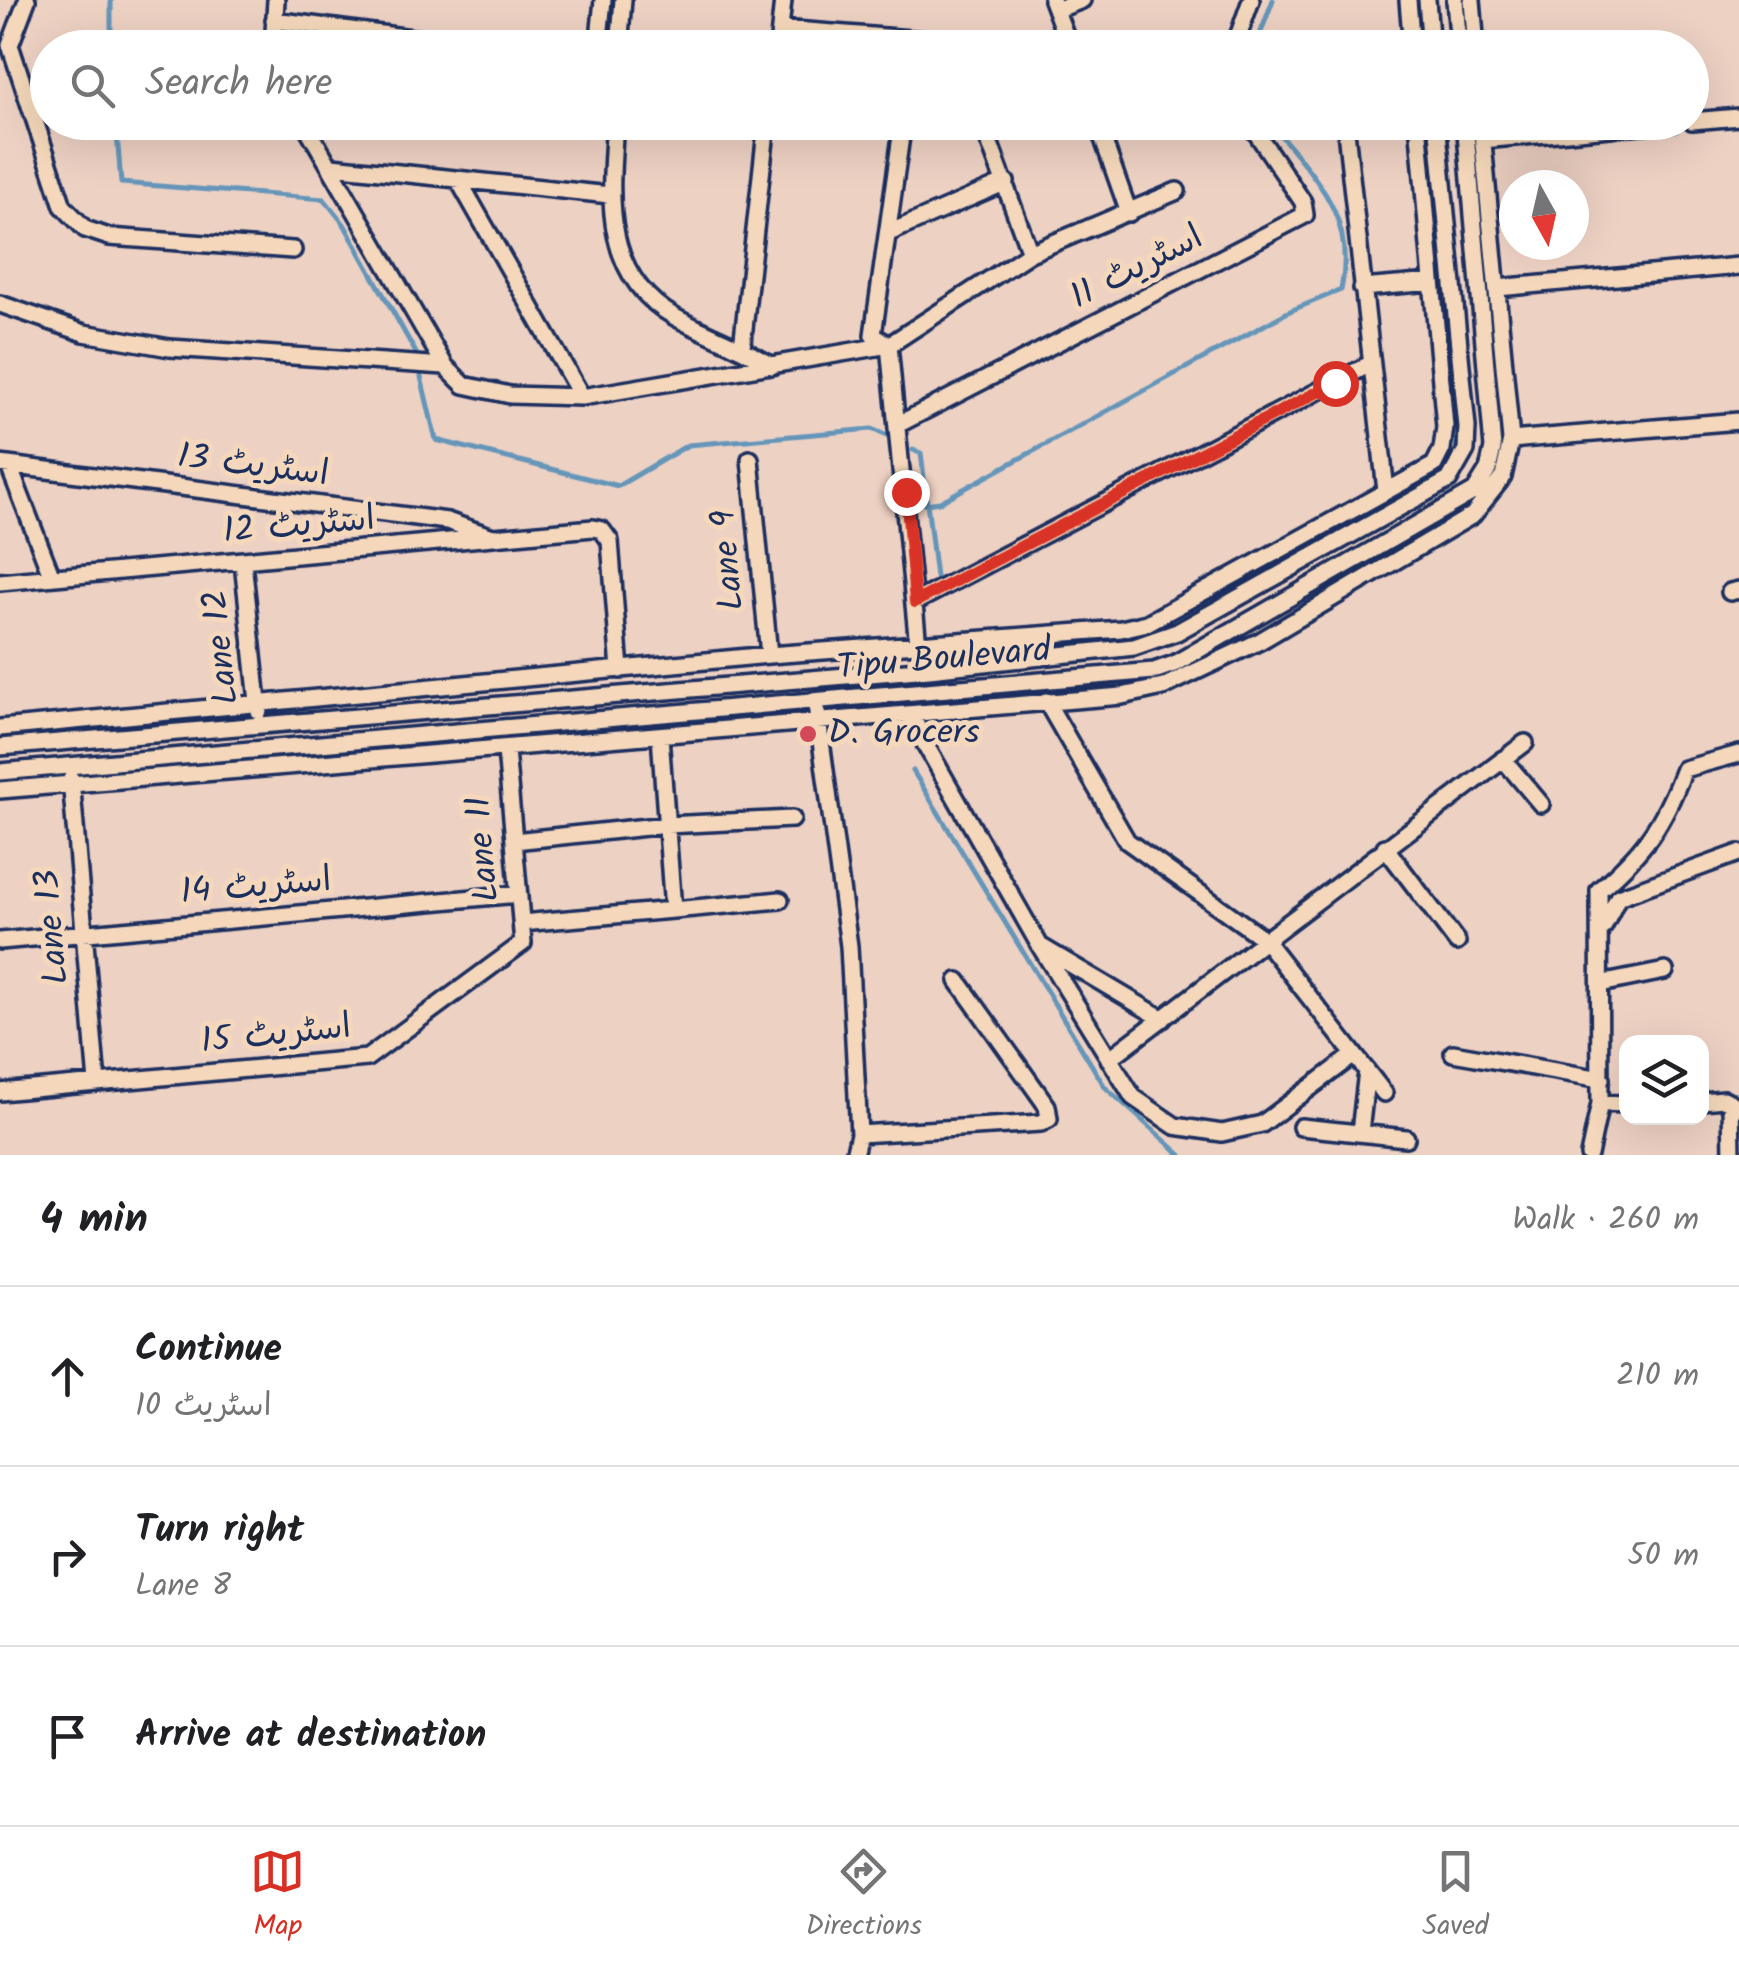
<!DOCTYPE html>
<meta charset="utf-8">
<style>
body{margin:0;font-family:Kalam,"Playpen Sans Arabic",sans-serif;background:#f2f2f2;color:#202124}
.controls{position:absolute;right:30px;bottom:30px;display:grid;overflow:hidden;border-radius:20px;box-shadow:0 10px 40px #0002}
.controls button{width:90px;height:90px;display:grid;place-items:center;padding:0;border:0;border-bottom:2px solid #e0e0e0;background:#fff;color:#202124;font:50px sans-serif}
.compass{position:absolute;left:1499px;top:170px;width:90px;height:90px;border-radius:50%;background:#fff;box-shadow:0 10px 40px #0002;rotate:172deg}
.stop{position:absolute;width:30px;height:30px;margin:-22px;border:8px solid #d93025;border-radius:50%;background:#fff}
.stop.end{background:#d93025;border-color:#fff;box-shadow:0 2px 10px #0008}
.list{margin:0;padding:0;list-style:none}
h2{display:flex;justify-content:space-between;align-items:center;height:130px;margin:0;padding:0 40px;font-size:42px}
h2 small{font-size:32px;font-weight:400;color:#757577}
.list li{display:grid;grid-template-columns:65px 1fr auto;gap:30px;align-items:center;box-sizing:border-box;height:180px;padding:0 40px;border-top:2px solid #e0e0e0}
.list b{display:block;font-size:38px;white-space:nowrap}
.list p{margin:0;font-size:32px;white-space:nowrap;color:#757577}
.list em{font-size:32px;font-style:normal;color:#757577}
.icon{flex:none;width:55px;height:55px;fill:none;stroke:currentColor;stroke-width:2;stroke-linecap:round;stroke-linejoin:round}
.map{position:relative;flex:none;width:1739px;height:1155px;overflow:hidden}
.search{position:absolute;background:#fff;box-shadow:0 10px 40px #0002;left:30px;right:30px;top:30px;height:110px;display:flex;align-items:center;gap:25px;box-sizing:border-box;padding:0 35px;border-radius:55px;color:#757577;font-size:38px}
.sheet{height:670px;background:#fff}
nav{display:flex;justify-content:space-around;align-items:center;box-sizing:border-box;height:140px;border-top:2px solid #e0e0e0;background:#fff;font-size:28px;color:#757577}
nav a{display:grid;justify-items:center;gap:5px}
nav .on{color:#d93025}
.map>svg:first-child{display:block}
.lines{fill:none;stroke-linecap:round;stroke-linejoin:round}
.stream{stroke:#6596ba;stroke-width:5}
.minor-casing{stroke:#1b2f5e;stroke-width:22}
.minor{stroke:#f5d8bb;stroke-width:15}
.route{stroke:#d93025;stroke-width:12}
.poi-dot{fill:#d1495b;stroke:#f5d8bb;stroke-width:4}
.labels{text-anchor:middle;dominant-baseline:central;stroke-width:10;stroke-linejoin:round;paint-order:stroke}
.street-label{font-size:35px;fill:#1b2f5e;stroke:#f5d8bb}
.poi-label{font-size:35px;fill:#1b2f5e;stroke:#f5d8bb;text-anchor:start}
</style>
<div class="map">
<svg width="1739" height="1155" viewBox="0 0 1739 1155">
<rect width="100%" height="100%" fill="#edd1c3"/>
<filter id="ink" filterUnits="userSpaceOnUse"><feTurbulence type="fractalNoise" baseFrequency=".01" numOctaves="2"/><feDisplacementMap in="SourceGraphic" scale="20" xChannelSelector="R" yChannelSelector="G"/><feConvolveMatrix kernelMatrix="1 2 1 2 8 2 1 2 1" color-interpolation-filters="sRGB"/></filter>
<g filter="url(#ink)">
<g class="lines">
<path class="stream" d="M111 0V48
M1417 0 1422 48
M1255 48 1273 0
M116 122 121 183 324 199 344 224 416 353
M1429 122 1457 453
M421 377 436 440 618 486 688 445 872 429 889 437
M913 450 921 453 936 577
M925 504 940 502 1290 311 1341 290C1357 214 1314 178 1270 122
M1080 644 1146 635 1452 462
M913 771 1105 1087 1181 1155"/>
<g class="minor-casing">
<path id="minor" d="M27 0 10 45 63 206 85 229 109 237 293 250
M1052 0 1070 48
M1408 0 1412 48
M1427 0 1431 48
M1455 0 1459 48
M1472 0 1476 48
M1056 10 1082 0
M274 20 488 48
M781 29 950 42 952 48
M274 36 349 48
M273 48 276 0
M598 48 603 0
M619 48 623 0
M778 48 783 0
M1234 48 1251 0
M1692 121 1739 117
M304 122 445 366 464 385 510 395 582 397 889 345 1030 253 1177 191
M615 122C610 196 601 275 675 317 707 335 741 346 772 366
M903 122 873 335 889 345 918 646
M982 122 1030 253
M1097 122 1129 213
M1345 122 1386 491
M1483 140 1673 122
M332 166 610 195
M459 181 582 397
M891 232 1006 182
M1362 288 1432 282
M1497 288 1739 266
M0 304 84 333 170 348 445 366
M742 347 767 122
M899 424 1305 215 1303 202 1249 122
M1511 440 1739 421
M750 459 769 655
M0 464 447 521 490 536
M9 466 52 577
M243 562 259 711
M0 582 593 528 602 530 610 541 620 670
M1730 592 1739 590
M915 602 1370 364
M1046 701 1127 841 1264 939 1384 1093
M817 712 849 946 859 1134 854 1155
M912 714 920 735 1040 946 1163 1019
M0 728 769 655 1121 629 1147 623 1434 465 1442 449 1445 427 1418 122
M660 736 673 910 780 900
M0 747 929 669 1134 647 1177 632 1449 480 1466 450 1467 427 1437 122
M1503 759 1541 804
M0 772 1154 671 1174 664 1475 491 1488 470 1493 448 1465 122
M71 779 97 1083
M0 790 1122 696 1163 687 1260 641 1473 515 1503 477 1511 440 1481 122
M514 841 666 825 792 819
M1385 847 1457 942
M521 923 673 910
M1604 926 1618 897 1739 853
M0 941 518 894
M1040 946 1133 1097 1175 1126 1222 1133 1262 1124 1354 1055
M1600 984 1665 971
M1453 1053 1601 1079
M1109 1059 1525 743
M0 1092 367 1058 523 943 506 750
M1702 1101 1724 1099 1739 1107
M1600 1103 1626 1104
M1731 1105 1732 1155
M1301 1127 1406 1138
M1360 1132 1367 1071
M859 1134 1041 1123 1049 1119 1047 1106 958 981
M1589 1155 1600 1103 1599 890C1644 851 1663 825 1684 769L1739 754"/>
</g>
<use href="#minor" class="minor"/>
</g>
</g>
<g class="lines" filter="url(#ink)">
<path class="route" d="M906 492 915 602 1335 383"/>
</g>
<circle class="poi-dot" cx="808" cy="734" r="10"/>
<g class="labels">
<g class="street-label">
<text transform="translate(1137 268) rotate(-27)">اسٹریٹ 11</text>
<text transform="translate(253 466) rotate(7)">اسٹریٹ 13</text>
<text transform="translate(299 526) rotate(-5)">اسٹریٹ 12</text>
<text transform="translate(729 560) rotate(-95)">Lane 9</text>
<text transform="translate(222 647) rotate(-96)">Lane 12</text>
<text transform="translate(944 660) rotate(-5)">Tipu Boulevard</text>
<text transform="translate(484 849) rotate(-95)">Lane 11</text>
<text transform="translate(256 887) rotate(-5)">اسٹریٹ 14</text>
<text transform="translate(53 927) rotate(-95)">Lane 13</text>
<text transform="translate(276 1035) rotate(-6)">اسٹریٹ 15</text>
</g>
<g class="poi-label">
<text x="828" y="734">D. Grocers</text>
</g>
</g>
</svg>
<div class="controls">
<button><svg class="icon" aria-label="layers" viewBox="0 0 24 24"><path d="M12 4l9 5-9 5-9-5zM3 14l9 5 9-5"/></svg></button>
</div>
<svg class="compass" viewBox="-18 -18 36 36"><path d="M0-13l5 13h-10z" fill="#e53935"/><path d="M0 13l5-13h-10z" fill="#757577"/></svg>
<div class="stop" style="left:1335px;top:383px"></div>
<div class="stop end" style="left:906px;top:492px"></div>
<div class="search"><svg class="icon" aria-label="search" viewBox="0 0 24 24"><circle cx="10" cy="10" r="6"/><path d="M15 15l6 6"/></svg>Search here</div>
</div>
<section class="sheet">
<h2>4 min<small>Walk · 260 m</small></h2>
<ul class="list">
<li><svg class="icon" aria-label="ahead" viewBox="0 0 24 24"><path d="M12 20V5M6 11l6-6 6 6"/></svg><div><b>Continue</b><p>اسٹریٹ 10</p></div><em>210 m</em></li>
<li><svg class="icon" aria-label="right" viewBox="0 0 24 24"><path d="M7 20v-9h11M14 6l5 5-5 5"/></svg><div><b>Turn right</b><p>Lane 8</p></div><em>50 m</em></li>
<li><svg class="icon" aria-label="arrive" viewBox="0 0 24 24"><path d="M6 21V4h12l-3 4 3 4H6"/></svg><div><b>Arrive at destination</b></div></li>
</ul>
</section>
<nav>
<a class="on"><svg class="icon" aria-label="map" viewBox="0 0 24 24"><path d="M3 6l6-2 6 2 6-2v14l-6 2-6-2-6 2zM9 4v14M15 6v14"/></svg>Map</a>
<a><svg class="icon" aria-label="directions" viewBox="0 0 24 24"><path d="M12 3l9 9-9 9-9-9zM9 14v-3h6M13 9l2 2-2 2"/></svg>Directions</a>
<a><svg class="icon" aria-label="saved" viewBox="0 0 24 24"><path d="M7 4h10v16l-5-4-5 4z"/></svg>Saved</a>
</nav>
